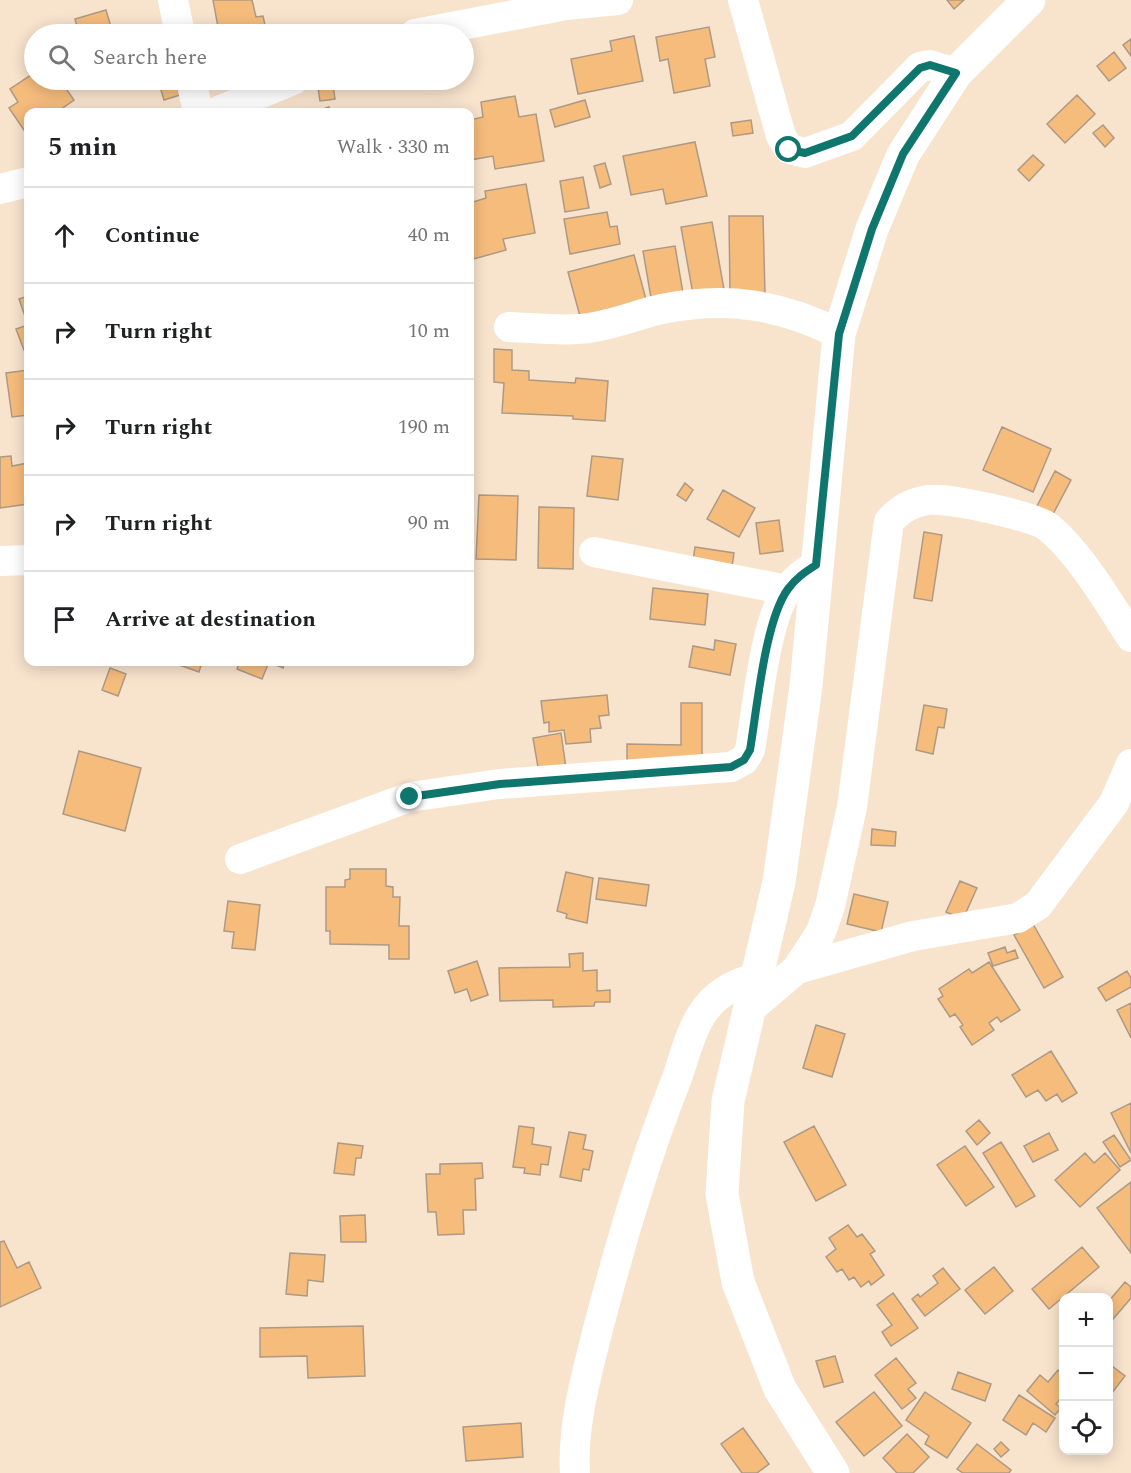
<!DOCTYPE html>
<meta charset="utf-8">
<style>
body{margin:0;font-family:Spectral,serif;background:#f2f2f2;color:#202124}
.controls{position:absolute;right:18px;bottom:18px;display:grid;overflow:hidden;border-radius:12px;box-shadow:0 3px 15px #0003}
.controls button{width:54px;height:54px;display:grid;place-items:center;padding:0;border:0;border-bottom:2px solid #e0e0e0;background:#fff;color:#202124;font:30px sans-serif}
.stop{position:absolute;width:18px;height:18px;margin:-14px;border:4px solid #0f766e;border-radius:50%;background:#fff}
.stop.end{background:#0f766e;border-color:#fff;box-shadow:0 2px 6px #0008}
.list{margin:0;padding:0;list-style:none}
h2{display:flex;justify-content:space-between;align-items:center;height:78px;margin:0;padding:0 24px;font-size:26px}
h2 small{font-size:20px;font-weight:400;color:#757577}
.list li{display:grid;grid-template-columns:39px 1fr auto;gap:18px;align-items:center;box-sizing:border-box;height:96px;padding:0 24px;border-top:2px solid #e0e0e0}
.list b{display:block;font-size:22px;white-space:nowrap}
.list em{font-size:20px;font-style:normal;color:#757577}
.icon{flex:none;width:33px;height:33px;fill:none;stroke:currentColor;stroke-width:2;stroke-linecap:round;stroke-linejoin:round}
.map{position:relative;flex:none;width:1131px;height:1473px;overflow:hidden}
.search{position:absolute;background:#fff;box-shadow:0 3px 15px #0003;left:24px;top:24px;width:450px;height:66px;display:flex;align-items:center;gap:15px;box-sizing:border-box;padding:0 21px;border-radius:33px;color:#757577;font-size:22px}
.panel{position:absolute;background:#fff;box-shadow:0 3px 15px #0003;left:24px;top:108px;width:450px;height:558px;border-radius:12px}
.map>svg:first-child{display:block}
.building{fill:#f6bc7c;stroke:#ad9a85;stroke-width:1.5}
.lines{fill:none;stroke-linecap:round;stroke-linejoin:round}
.street{stroke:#fff;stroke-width:30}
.secondary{stroke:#fff;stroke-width:33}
.route{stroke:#0f766e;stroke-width:8}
</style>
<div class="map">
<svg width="1131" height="1473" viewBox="0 0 1131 1473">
<rect width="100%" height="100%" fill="#f8e3cd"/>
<path class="building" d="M213 0H252L256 17 263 16 267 34H210L209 29 218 27Z
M947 0H964L954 9Z
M106 10 113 34H79L75 19Z
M709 27 715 57 705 59 710 86 674 93 668 59 660 61 656 37Z
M634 36 643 81 578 94 571 59 612 51 610 41Z
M1131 39V56L1123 45Z
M1114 52 1126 68 1109 81 1097 66Z
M34 73V80H42L45 84 51 80H60L74 100 57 112H28V136L9 108 18 102 10 89Z
M158 80H175L180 95 164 100Z
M333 85 335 99 320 101 318 88Z
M1077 95 1095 114 1065 143 1047 124Z
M515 96 519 117 536 114 544 161 495 169 493 156 470 160V120L483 117 481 102Z
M585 100 590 117 555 127 550 110Z
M329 107 331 112H303L314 110V112Z
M751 120 753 133 733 136 731 123Z
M1103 125 1114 138 1105 147 1093 133Z
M695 142 707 196 666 204 663 189 631 195 623 156Z
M1033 155 1044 165 1029 181 1018 170Z
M605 163 611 184 600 188 594 166Z
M583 177 589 208 565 212 560 181Z
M526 184 535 233 503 239 506 250 470 260V203L486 198 485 191Z
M607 212 610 227 617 226 620 244 570 254 564 219Z
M729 216H763L765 294 730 295Z
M712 222 725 295 694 300 681 227Z
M675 246 683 293 651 298 643 251Z
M634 255 647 303 581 320 568 272Z
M28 296V349L24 350 16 329 28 325 19 299Z
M494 349 512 350V370L529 371V380L575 383 576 378 608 381 605 421 573 419V416L502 413 504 383 494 382Z
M28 370V415L12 417 6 373Z
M1002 427 1051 449 1033 492 983 470Z
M11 456 12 466 28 463V504L0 508V457Z
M592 456 623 459 618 500 587 496Z
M1055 471 1071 480 1052 516 1036 508Z
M685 483 693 490 686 501 677 495Z
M723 490 755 508 739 537 707 519Z
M479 495 518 496 516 560 476 559Z
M539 507 574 508 573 569 538 568Z
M779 520 783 551 760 554 756 523Z
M924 532 942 535 932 601 914 598Z
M695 547 734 553 732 567 693 561Z
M653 588 708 594 705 625 650 619Z
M715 640 736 644 730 675 689 667 693 646 714 650Z
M171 662H202L199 672Z
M235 662H285L283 668 269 662 262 679 237 669 239 663Z
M110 668 126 674 118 696 102 690Z
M607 695 609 715 599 716 601 728 590 729 591 742 566 744 564 730 549 732V722L544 723 541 701Z
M681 703H702V762L627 761V744L681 745Z
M924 705 947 709 944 728 938 727 933 754 916 750Z
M561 733 566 768 539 773 533 738Z
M79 751 141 768 125 831 63 814Z
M872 829 896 832 895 846 871 845Z
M350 869H386V886L393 887V897H400L399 926H409V959H389V945L330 944V931H326V887H345V880L350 879Z
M566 872 593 878 587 923 566 918 567 914 557 911Z
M599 878 649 885 646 906 596 899Z
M960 881 977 888 963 919 946 912Z
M854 894 888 902 881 932 847 924Z
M228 901 260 905 255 950 232 948 234 932 224 931Z
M1033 924 1063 977 1044 988 1014 935Z
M1005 947 1007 953 1015 950 1018 958 993 966 988 953Z
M583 953V971L597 970V991L610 990V1002H595L594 1006 553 1007V1000L500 1001 499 968 570 967 569 954Z
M477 961 488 995 471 1001 467 989 455 993 448 971Z
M989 962 1020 1010 1001 1022 997 1017 989 1023 994 1030 972 1045 960 1027 963 1025 955 1014 950 1017 938 999 943 996 939 989 969 969 972 973Z
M1127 971 1131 978V987L1106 1001 1098 988Z
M1131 1003V1038L1117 1010Z
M816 1025 845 1034 832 1077 803 1068Z
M1051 1051 1077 1093 1062 1102 1057 1094 1046 1101 1038 1090 1026 1097 1012 1075Z
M1131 1103V1153L1111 1113Z
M979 1120 990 1133 977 1145 966 1131Z
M519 1126 534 1128 532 1144 551 1147 548 1165 541 1164 540 1175 524 1173 525 1168 513 1167Z
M814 1126 846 1185 816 1201 784 1142Z
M569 1132 586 1135 583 1149 593 1151 589 1170 583 1169 581 1181 560 1177Z
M1049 1133 1058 1150 1033 1162 1024 1146Z
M1114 1135 1131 1160 1120 1167 1103 1142Z
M1001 1142 1035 1196 1016 1207 983 1153Z
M338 1143 363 1146 361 1158H356L354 1175 334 1173Z
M965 1146 994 1187 966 1206 937 1165Z
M1085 1153 1094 1163 1105 1153 1120 1170 1080 1207 1055 1180Z
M482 1163 483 1178 475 1179 476 1210H463L464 1234 438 1235 436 1212H428L426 1174H440V1164Z
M1131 1182V1253L1097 1208Z
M365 1215 366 1242H341L340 1216Z
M848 1225 857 1237 862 1234 875 1251 870 1254 884 1275 871 1285 869 1281 861 1287 854 1277 849 1280 842 1269 837 1272 826 1257 836 1249 829 1238Z
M4 1241 17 1268 29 1262 41 1288 0 1307V1242Z
M1082 1247 1099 1267 1049 1309 1032 1289Z
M290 1253 325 1255 323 1282 308 1280 307 1296 286 1294Z
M994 1267 1013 1291 985 1314 965 1290Z
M943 1268 960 1289 925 1316 912 1299 918 1294 920 1297 938 1283 933 1276Z
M1125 1282 1131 1287V1298L1108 1325V1302Z
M893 1293 918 1328 891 1346 882 1332 892 1325 877 1305Z
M363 1326 365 1376 308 1378 307 1356 260 1357V1328Z
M835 1356 843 1382 824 1387 816 1361Z
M896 1358 916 1383 908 1389 916 1398 902 1409 875 1375Z
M1108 1363 1125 1376 1108 1398Z
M1058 1370 1064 1375V1395L1056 1404 1061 1408 1055 1415 1027 1391 1040 1375 1048 1382Z
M958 1372 991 1384 985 1401 952 1389Z
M874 1392 902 1426 864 1456 836 1422Z
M925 1392 971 1423 947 1458 925 1444 929 1436 906 1420Z
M1019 1395 1055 1418 1046 1432 1033 1423 1026 1435 1003 1420Z
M521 1423 523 1457 466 1461 463 1427Z
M743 1428 769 1464 757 1473H742L721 1444Z
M907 1434 929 1457 913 1473H897L883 1458Z
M1001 1442 1009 1450 1001 1457 994 1449Z
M977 1444 1011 1470 1009 1473H963L957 1469Z"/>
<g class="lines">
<path class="street" d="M173 0 180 34
M743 0 781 136 789 149 805 153 852 136 920 67 930 65 956 73
M415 34 566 5 618 0
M191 80 198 112
M216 112 293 80
M0 189 28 182
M509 327C537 328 568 332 595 327 618 323 639 314 662 309 726 296 781 304 839 334
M594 552 787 590
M0 561 28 560
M240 859 410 797 499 784 731 767 744 760 750 750C757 710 765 619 788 589 796 578 805 572 816 565
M797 969 913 936 1018 918 1038 905 1114 803 1131 764
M751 1008 797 969 821 932 830 906 852 807 889 521C901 509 910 503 928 500 945 497 1035 516 1048 527 1080 553 1109 603 1131 637
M575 1473C572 1424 587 1373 599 1325 621 1242 645 1158 677 1078 684 1058 690 1032 702 1014 715 994 734 983 757 978"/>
<path class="secondary" d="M833 1473 780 1389 738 1282 722 1194 728 1101 779 882 806 686 839 334 872 229 903 155 956 73 1029 0"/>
</g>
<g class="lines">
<path class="route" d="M410 797 500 784 731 767 744 760 750 750C757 709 765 620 788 589 796 578 805 572 816 565L839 334 872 229 903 154 956 73 930 65 920 68 852 136 805 153 789 150"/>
</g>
</svg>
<div class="controls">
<button>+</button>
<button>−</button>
<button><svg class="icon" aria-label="locate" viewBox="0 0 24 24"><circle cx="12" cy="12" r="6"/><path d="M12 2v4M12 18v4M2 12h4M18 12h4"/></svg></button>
</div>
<div class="stop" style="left:789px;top:150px"></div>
<div class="stop end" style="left:410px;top:797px"></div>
<div class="search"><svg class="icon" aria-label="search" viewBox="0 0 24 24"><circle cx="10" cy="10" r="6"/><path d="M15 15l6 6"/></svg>Search here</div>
<section class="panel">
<h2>5 min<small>Walk · 330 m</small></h2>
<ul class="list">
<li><svg class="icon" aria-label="ahead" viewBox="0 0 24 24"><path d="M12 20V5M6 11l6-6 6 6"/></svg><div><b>Continue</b></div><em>40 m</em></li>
<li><svg class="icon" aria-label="right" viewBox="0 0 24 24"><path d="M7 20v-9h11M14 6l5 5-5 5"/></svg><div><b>Turn right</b></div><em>10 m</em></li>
<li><svg class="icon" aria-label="right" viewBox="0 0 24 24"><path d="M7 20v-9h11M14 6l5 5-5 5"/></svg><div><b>Turn right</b></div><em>190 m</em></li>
<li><svg class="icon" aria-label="right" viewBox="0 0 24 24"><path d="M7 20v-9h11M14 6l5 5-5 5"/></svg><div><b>Turn right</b></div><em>90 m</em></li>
<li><svg class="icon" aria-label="arrive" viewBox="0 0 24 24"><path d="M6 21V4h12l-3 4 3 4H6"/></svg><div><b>Arrive at destination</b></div></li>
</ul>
</section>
</div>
